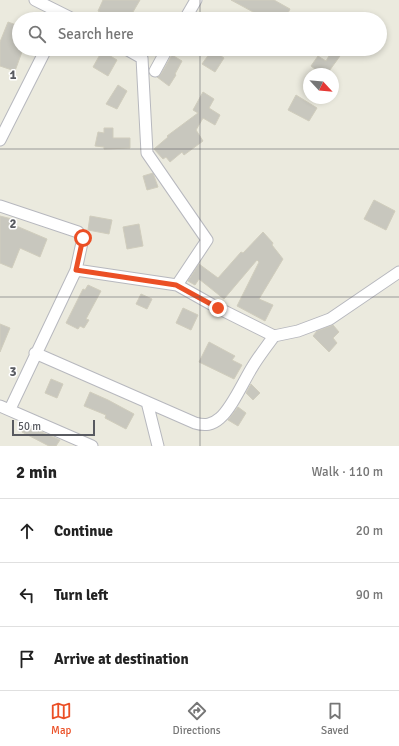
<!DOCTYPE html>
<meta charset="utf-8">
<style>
body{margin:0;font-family:Signika,sans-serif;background:#f6f6f6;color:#222}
.compass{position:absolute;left:303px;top:68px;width:36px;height:36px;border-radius:50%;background:#fff;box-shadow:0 2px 6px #0003;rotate:116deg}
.scale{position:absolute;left:12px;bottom:10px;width:83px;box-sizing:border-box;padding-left:4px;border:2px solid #585a60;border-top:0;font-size:11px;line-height:14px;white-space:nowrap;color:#585a60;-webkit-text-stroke:3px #fff;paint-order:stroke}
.stop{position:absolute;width:12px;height:12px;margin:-9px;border:3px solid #eb4f25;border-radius:50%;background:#fff}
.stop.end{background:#eb4f25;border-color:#fff;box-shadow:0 1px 4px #0008}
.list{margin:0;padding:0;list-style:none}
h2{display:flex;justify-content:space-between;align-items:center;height:52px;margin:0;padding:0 16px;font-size:17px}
h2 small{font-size:13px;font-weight:400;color:#767676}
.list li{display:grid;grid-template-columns:26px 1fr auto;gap:12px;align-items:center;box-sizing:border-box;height:64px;padding:0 16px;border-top:1px solid #e0e0e0}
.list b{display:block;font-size:15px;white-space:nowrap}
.list em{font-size:13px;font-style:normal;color:#767676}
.icon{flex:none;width:22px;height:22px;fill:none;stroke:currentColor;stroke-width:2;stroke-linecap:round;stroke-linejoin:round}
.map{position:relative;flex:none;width:399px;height:446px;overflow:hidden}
.search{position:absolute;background:#fff;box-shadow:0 2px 6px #0003;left:12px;right:12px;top:12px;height:44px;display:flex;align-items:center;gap:10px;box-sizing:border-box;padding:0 14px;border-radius:22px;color:#767676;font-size:15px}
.sheet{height:244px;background:#fff}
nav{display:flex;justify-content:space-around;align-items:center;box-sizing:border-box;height:56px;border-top:1px solid #e0e0e0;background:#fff;font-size:11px;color:#767676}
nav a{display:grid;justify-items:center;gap:2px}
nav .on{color:#eb4f25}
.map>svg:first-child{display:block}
.building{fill:#c8c7be;stroke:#d0cdbd}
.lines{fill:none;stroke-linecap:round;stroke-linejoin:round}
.minor-casing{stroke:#b7b8be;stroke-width:13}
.minor{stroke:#fff;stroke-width:11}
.route{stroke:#eb4f25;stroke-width:5}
.grid{fill:none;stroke:#585a60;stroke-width:1;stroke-opacity:0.55}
.grid-label{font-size:13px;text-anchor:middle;font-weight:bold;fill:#585a60;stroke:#fff;stroke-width:3;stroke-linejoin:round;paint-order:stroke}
</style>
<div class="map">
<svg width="399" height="446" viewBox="0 0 399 446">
<rect width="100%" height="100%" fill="#ebeade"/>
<path class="building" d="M103 0H140L133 12 146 19H113L98 11Z
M231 0H274L290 9 285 19H266Z
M8 22 19 26V49H23L15 71 0 66V42Z
M333 49H345L327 74H319L320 73 311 66 318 56 326 61Z
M212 50 224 58 215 72 202 64Z
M102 51 117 60 108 76 93 67Z
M172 55 182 61 175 74 176 75 169 86 157 77 161 74Z
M118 85 127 91 117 109 106 104Z
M203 92 214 99 209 108 220 115 215 125 203 118 196 130 203 141 184 155 182 152 170 162 166 157 163 159 154 149 168 137 167 136 198 113 193 110Z
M296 95 317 108 309 121 288 110Z
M104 128H113V138H130V148L104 149V147L95 146 98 132 104 133Z
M153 173 158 187 147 190 143 176Z
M374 200 395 211 386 230 364 219Z
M0 216 16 220 14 225 47 239 40 257 20 248 12 268 0 263Z
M90 216 112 220 109 234 88 230Z
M139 224 143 246 127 249 123 227Z
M263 232 273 243 272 245 283 259 259 299 273 305 265 321 237 306 259 262 257 260 224 299 199 279 195 285 188 281 199 264 218 278 241 252 243 253Z
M88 285 101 291 86 319 89 320 84 328 80 326 78 329 66 323 83 289 85 290Z
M141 294 152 299 147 309 136 304Z
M183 308 198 315 191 330 176 323Z
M0 324 10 328 0 352Z
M333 325 339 332 333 338 337 343 329 352 313 336 317 331Z
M209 342 235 356 232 360 242 365 234 379 199 362Z
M51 379 63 384 57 398 45 393Z
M251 384 260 393 253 400 246 393Z
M90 392 108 400 134 414 126 429 105 418 106 415 84 406Z
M238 407 246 413 238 426 228 420Z
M25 425 60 440 56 446H49L22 432Z"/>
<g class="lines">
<g class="minor-casing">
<path id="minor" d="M35 0 73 19
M185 19 196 0
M126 49 142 58 147 153 207 240 177 285
M155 71 167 49
M0 140 46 49
M0 206 78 232 83 238 76 270 10 409
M76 270 177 285 218 308 274 336 298 331 330 319 399 272
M35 353 195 423C205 426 212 425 220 418 232 408 244 380 253 366 259 356 267 346 274 336
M147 402 158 446
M0 406 92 446"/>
</g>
<use href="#minor" class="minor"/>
</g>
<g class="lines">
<path class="route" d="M83 238 76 270 176 285 218 308"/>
</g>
<path class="grid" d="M200 0V19M200 49V446M0 149H399M0 297H399"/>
<g class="grid-label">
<text x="13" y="79">1</text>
<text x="13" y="228">2</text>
<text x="13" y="376">3</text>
</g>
</svg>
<svg class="compass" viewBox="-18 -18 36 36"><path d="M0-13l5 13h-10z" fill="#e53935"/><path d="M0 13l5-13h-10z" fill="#767676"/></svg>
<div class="scale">50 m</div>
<div class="stop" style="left:83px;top:238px"></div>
<div class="stop end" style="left:218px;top:308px"></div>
<div class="search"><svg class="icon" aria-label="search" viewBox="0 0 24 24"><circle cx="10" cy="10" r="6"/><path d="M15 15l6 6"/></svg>Search here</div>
</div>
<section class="sheet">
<h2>2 min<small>Walk · 110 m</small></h2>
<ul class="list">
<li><svg class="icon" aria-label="ahead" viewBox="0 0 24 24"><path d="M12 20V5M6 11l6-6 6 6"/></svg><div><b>Continue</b></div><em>20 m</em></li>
<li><svg class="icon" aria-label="left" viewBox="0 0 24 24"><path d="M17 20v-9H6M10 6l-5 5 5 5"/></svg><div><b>Turn left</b></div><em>90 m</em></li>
<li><svg class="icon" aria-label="arrive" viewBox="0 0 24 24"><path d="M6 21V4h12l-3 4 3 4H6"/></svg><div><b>Arrive at destination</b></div></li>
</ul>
</section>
<nav>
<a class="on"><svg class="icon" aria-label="map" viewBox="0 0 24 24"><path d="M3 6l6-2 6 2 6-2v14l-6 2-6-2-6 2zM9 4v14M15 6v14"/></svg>Map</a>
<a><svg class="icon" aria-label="directions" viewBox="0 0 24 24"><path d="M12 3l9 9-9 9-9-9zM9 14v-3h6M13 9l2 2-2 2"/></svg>Directions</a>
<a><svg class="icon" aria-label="saved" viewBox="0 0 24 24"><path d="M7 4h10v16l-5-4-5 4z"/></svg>Saved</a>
</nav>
